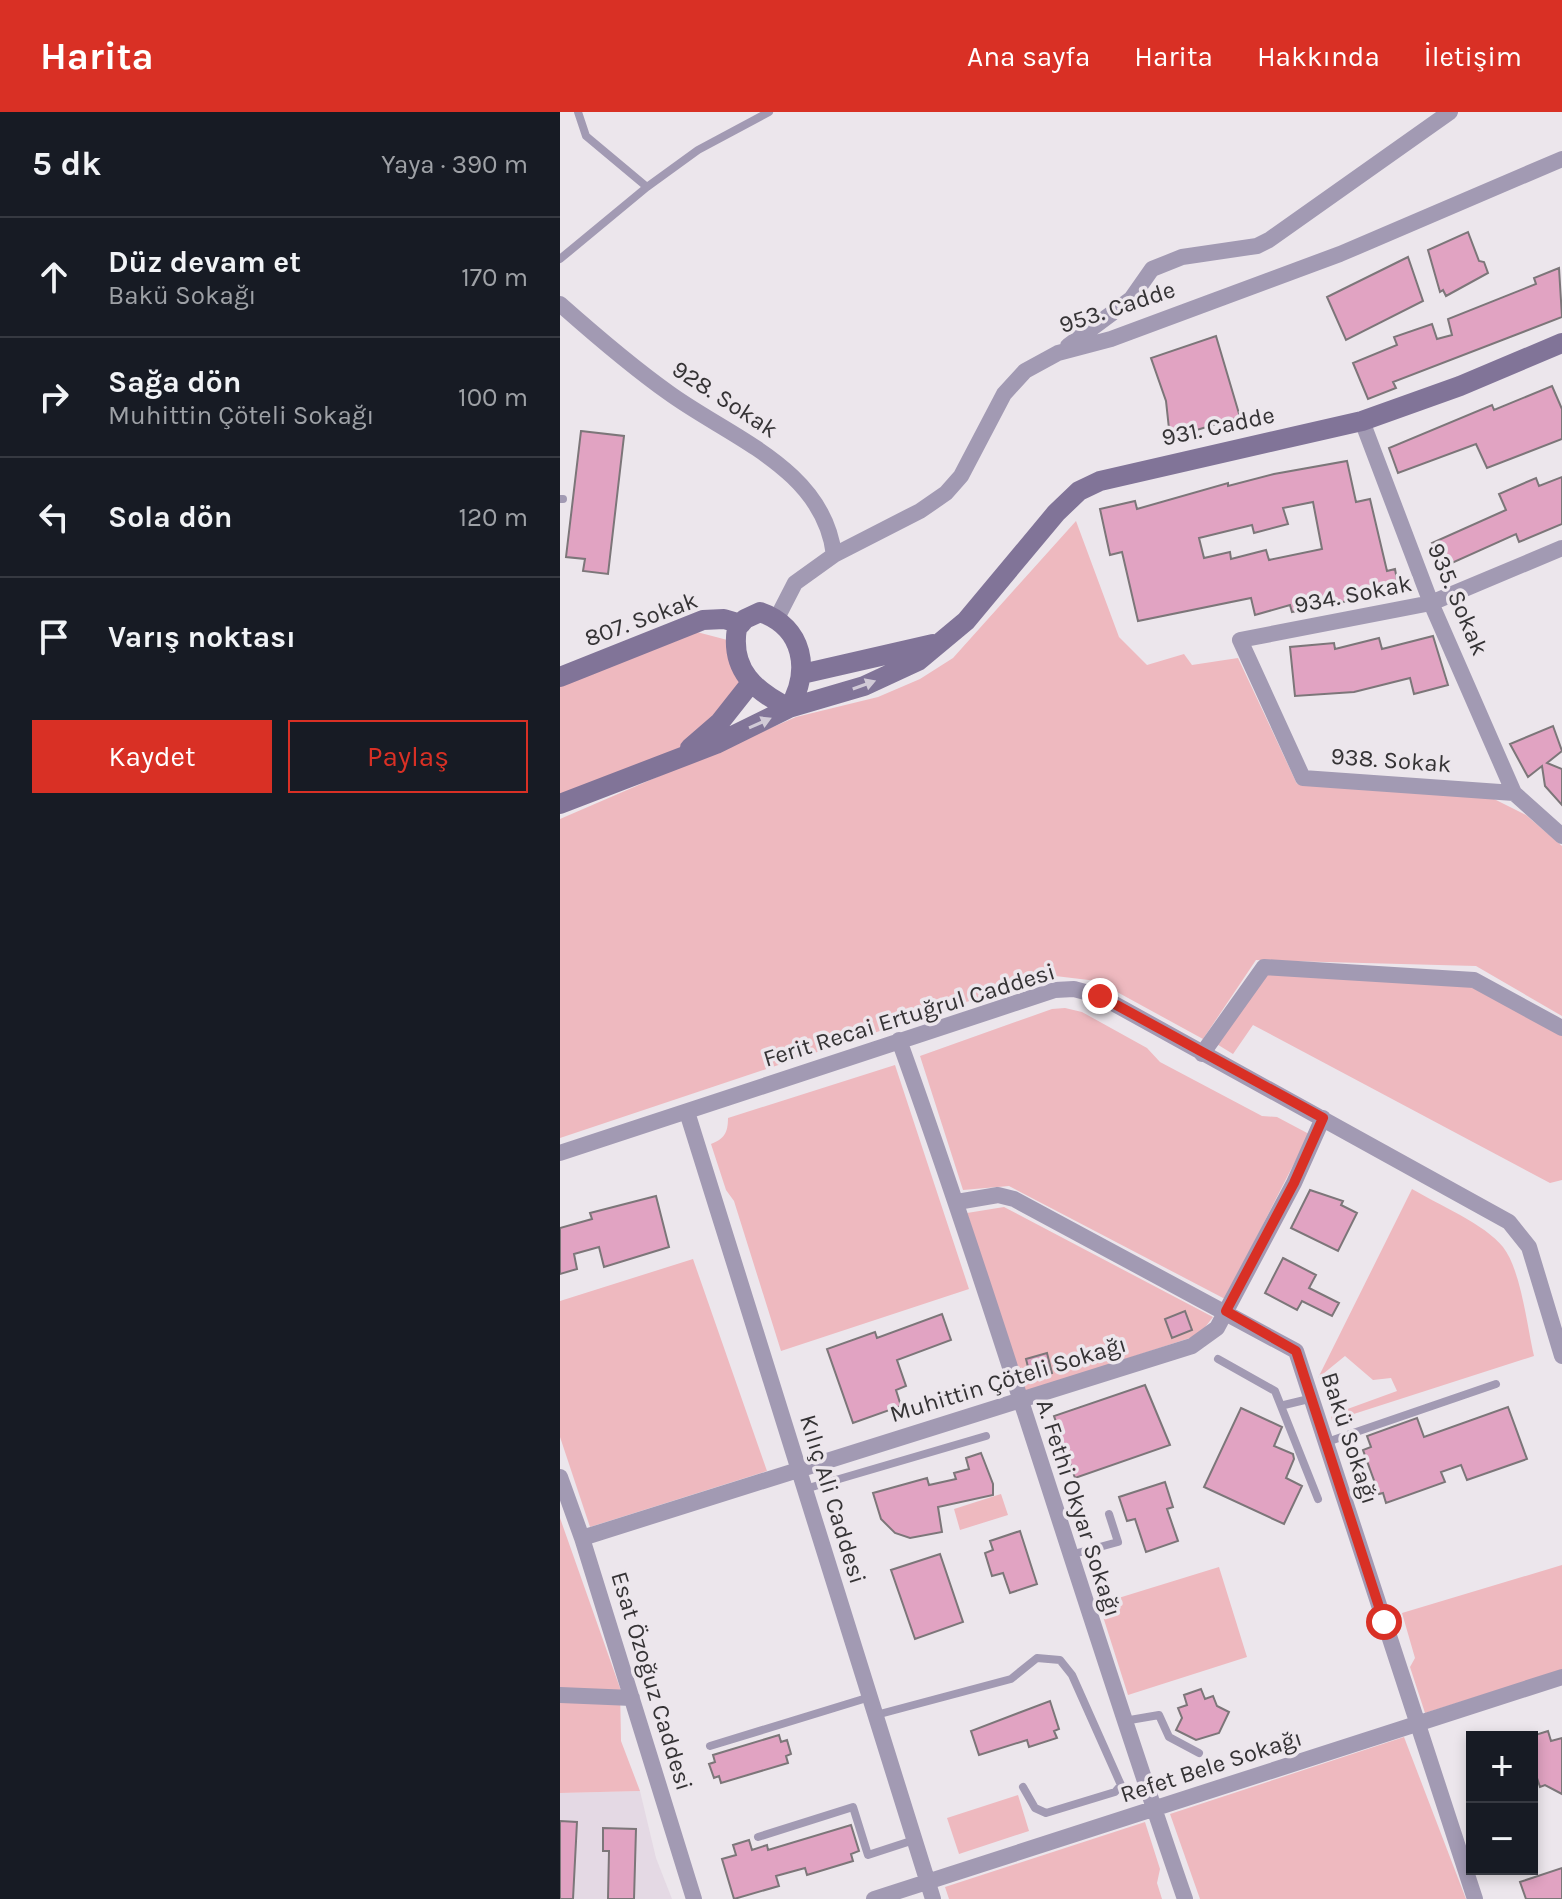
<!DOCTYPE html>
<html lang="tr">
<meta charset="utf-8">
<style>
body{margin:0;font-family:Karla,sans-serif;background:#20242c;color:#f1f3f6}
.controls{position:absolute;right:24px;bottom:24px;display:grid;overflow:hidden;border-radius:0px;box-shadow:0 4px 12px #0003}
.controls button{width:72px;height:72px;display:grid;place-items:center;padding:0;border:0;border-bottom:2px solid #363941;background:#171b24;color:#f1f3f6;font:40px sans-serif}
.stop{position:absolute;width:24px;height:24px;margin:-18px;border:6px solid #d93025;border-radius:50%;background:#fff}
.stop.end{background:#d93025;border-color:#fff;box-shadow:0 2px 8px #0008}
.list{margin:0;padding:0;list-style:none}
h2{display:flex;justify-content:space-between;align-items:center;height:104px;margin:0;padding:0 32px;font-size:34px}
h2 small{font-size:26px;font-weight:400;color:#9ea1a6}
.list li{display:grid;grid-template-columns:52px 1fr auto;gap:24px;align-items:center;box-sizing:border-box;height:120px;padding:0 32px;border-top:2px solid #363941}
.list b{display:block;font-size:30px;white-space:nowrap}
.list p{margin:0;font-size:26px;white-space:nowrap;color:#9ea1a6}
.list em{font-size:26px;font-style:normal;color:#9ea1a6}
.actions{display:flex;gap:16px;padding:24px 32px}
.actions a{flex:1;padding:18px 0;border:2px solid #d93025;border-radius:0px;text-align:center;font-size:28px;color:#d93025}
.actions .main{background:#d93025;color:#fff}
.icon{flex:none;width:44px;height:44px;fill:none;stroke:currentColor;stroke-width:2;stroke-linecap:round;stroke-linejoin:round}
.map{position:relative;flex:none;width:1002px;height:1787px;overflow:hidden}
header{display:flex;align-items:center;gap:48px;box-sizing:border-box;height:112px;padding:0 40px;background:#d93025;color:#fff}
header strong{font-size:38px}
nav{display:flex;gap:44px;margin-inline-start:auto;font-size:28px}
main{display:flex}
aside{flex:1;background:#171b24}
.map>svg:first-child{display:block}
.built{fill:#e4d9e4}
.green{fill:#eeb9bf}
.building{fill:#e1a3c2;stroke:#7c7679;stroke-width:2;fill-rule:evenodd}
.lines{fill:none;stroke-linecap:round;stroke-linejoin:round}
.lane{stroke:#a29ab3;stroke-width:8}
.street{stroke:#a29ab3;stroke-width:16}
.secondary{stroke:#817498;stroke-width:20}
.oneway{fill:#d1cad7}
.route{stroke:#d93025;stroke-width:10}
.labels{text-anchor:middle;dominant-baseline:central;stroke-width:7;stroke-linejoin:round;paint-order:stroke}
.street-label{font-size:24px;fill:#353335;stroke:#ece6ec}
</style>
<header>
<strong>Harita</strong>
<nav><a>Ana sayfa</a><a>Harita</a><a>Hakkında</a><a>İletişim</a></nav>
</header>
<main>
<aside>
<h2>5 dk<small>Yaya · 390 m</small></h2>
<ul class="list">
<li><svg class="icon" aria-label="ahead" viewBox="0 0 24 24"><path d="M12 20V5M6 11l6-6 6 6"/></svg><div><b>Düz devam et</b><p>Bakü Sokağı</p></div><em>170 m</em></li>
<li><svg class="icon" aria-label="right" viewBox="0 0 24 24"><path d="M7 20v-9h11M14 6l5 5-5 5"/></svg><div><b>Sağa dön</b><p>Muhittin Çöteli Sokağı</p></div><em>100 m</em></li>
<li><svg class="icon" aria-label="left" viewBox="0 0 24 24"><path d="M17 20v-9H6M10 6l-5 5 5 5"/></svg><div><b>Sola dön</b></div><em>120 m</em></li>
<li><svg class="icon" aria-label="arrive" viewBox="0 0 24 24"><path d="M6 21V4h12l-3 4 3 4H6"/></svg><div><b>Varış noktası</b></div></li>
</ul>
<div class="actions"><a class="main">Kaydet</a><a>Paylaş</a></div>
</aside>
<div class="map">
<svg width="1002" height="1787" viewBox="0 0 1002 1787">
<rect width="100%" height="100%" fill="#ece6ec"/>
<path class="built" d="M80 1679 96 1746 112 1787H0V1681Z"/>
<path class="green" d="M516 409 559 525 587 553 624 542 632 553 678 546 737 672 859 677 934 687 966 703 1002 734V904L916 854 696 848 643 927 537 869 487 863 0 1026V707L236 605 318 585 360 567 393 546Z
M133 519 175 530 190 572 118 647 0 692V565Z
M707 860 908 873 1002 924V1068L990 1071 693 913 673 942 655 931Z
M505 896 522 900 587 936 600 950 702 1004 717 1005 749 1022 665 1187 449 1074 403 1078 360 944 492 897Z
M335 953 409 1177 221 1239 174 1089 166 1078 151 1032C164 1027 168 1021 168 1006Z
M852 1077C877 1092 925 1112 943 1135 961 1158 967 1214 974 1244L772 1309 771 1303 837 1279 831 1266 813 1268 785 1244 758 1266Z
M444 1095 653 1205 639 1223 465 1280 407 1101Z
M133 1147 207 1359 30 1415 0 1325V1189Z
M441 1382 448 1403 400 1418 394 1397Z
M0 1406 60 1576 61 1629 80 1679 0 1681Z
M1002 1453V1558L865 1601 850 1555 855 1546 842 1501Z
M659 1455 687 1545 568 1583 539 1492Z
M844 1625 906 1787H640L610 1702Z
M458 1683 469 1719 399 1742 387 1706Z
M585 1710 600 1757 597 1771 602 1787H389L385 1775Z"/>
<path class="building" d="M908 120 919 149 924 150 928 161 886 184 883 178 880 180 868 138Z
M848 145 863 189 786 228 767 185Z
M999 156 1002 205 833 270 836 276 808 287 793 251 837 233 834 225 872 212 877 227 892 223 888 207 976 172 974 166Z
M656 224 680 305 610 326 606 289 591 246Z
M992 274 1002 297V327L927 356 916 332 838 361 829 336 932 293 934 298Z
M21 319 64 324 48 462 23 459 25 447 6 445Z
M787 349 796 390 810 387 827 459 835 457 839 479 732 500 730 493 695 503 691 486 578 509 562 440 550 443 540 397 575 389 577 397 668 371V374L714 362ZM753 390 762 437 709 448 706 438 671 447 670 440 644 446 639 426 692 413 694 421 728 412 723 396Z
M1002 365V412L959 430 956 422 883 455 872 431 946 398 939 382 976 366 979 374Z
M873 524 888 573 854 582 850 566 794 580 735 584 730 535 774 531 775 537 819 526 822 537Z
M993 614 1002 639 987 651 1002 657V693L985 674 982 654 968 665 950 632Z
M750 1078 783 1089 781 1093 797 1101 778 1139 731 1116Z
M96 1084 109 1135 44 1155 39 1135 14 1142 17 1157 0 1162V1116L32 1107 30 1101Z
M723 1146 756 1163 749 1176 779 1191 772 1204 742 1189 737 1198 705 1181Z
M625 1199 632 1218 612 1226 605 1207Z
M382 1202 391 1228 337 1248 346 1274 336 1278 341 1294 293 1311 267 1237 315 1220 317 1226Z
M487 1241 492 1261 471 1267 466 1247Z
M585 1273 610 1333 515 1366 494 1304Z
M948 1295 967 1347 907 1368 901 1353 881 1360 885 1370 826 1391 823 1381 819 1382 803 1338 811 1335 807 1324 857 1306 864 1325Z
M681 1296 722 1315 714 1334 733 1342 734 1347 726 1366 742 1374 724 1412 644 1375Z
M421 1341 433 1372V1383L378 1395 382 1420 350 1426 335 1421 321 1407 313 1381 367 1366 369 1373 396 1367 394 1361 409 1357 406 1346Z
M605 1370 613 1395 607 1397 618 1429 586 1440 575 1407 567 1409 559 1385Z
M460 1419 477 1472 450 1481 443 1461 432 1464 425 1441 433 1438 430 1429Z
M380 1442 403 1510 355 1527 331 1458Z
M641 1577 645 1587 653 1584 657 1594 669 1600 659 1621 636 1628 616 1618 622 1606 618 1596 627 1593 624 1583Z
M490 1589 499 1617 494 1619 497 1626 469 1635 467 1628 419 1643 411 1619Z
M988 1619 991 1629 1002 1626V1682L985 1673 980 1675 972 1651V1624Z
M219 1623 221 1630 227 1628 231 1642 226 1644 228 1651 161 1671 159 1664 154 1666 149 1652 155 1650 153 1643Z
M0 1709 17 1710 13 1787H0Z
M291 1713 299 1739 291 1742 293 1749 247 1763 245 1756 216 1764 219 1774 174 1787 162 1747 176 1743 173 1733 189 1728 192 1738 207 1733 208 1738Z
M43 1716 76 1717 74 1787H48L49 1739H43Z
M1002 1756V1787H966L960 1770Z"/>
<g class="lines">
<path class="lane" d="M18 0 26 24 87 75
M0 147 87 75 138 38 209 0
M0 387H3
M658 1247 715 1279 758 1387
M724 1293 753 1286
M767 1330 936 1272
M245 1377 426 1324
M510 1443 558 1430 549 1402
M316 1603 451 1567 477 1546 500 1548 512 1563 561 1673 555 1680 486 1701 475 1696 463 1675
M564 1609 599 1603 609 1625 639 1641
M150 1634 310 1585
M198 1725 293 1695 308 1743 354 1728"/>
<path class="street" d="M0 192C35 223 71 254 109 281 171 326 264 357 274 443
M508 234 571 187 592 157 622 145 697 134 709 128 890 0
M802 309 871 491 954 681
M1002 436 871 491 680 528 743 666 954 681 1002 724
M217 506 235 471 274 443 360 399 386 381 401 364 444 282 465 259 498 241 551 227 780 142 1002 47
M339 928C441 1212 526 1502 625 1787
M642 942 704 855 914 868 1002 916
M127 1000 373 1787
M0 1041 495 878 514 877 540 884 949 1110 969 1135 1002 1244
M397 1090 438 1083 454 1087 736 1239 915 1787
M0 1365 22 1426 134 1787
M22 1426 632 1234 657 1216 666 1199 734 1071 763 1006
M0 1583 72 1586
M314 1787 1002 1565"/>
<path class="secondary" d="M200 500C244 515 251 559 229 596 195 579 170 558 177 516L185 507Z
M242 562 373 532
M0 565 143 508 164 507 181 512
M130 636 160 610 190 572
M0 692 156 632 229 596 304 574 358 549 406 509 496 401 519 379 540 369 802 309 900 274 1002 231"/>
</g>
<defs><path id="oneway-solid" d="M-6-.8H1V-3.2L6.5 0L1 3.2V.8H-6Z" transform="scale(2)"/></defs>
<g class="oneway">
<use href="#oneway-solid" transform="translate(304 573) rotate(-20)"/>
<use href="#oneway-solid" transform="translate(200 611) rotate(-24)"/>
</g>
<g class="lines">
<path class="route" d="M540 884 763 1006 734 1071 666 1199 736 1239 824 1510"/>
</g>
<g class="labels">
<g class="street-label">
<text transform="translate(557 195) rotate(-18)">953. Cadde</text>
<text transform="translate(165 287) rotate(33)">928. Sokak</text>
<text transform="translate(658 314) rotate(-12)">931. Cadde</text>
<text transform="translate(793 482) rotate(-11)">934. Sokak</text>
<text transform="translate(898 487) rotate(67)">935. Sokak</text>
<text transform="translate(81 507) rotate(-20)">807. Sokak</text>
<text transform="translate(831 648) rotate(4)">938. Sokak</text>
<text transform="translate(349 903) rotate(-17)">Ferit Recai Ertuğrul Caddesi</text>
<text transform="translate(448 1267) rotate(-17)">Muhittin Çöteli Sokağı</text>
<text transform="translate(790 1326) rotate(72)">Bakü Sokağı</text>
<text transform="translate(273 1387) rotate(73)">Kılıç Ali Caddesi</text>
<text transform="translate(519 1396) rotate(72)">A. Fethi Okyar Sokağı</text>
<text transform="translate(92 1569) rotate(73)">Esat Özoğuz Caddesi</text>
<text transform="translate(651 1654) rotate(-18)">Refet Bele Sokağı</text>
</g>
</g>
</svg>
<div class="controls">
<button>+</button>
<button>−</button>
</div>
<div class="stop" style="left:824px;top:1510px"></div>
<div class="stop end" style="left:540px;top:884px"></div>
</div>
</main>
